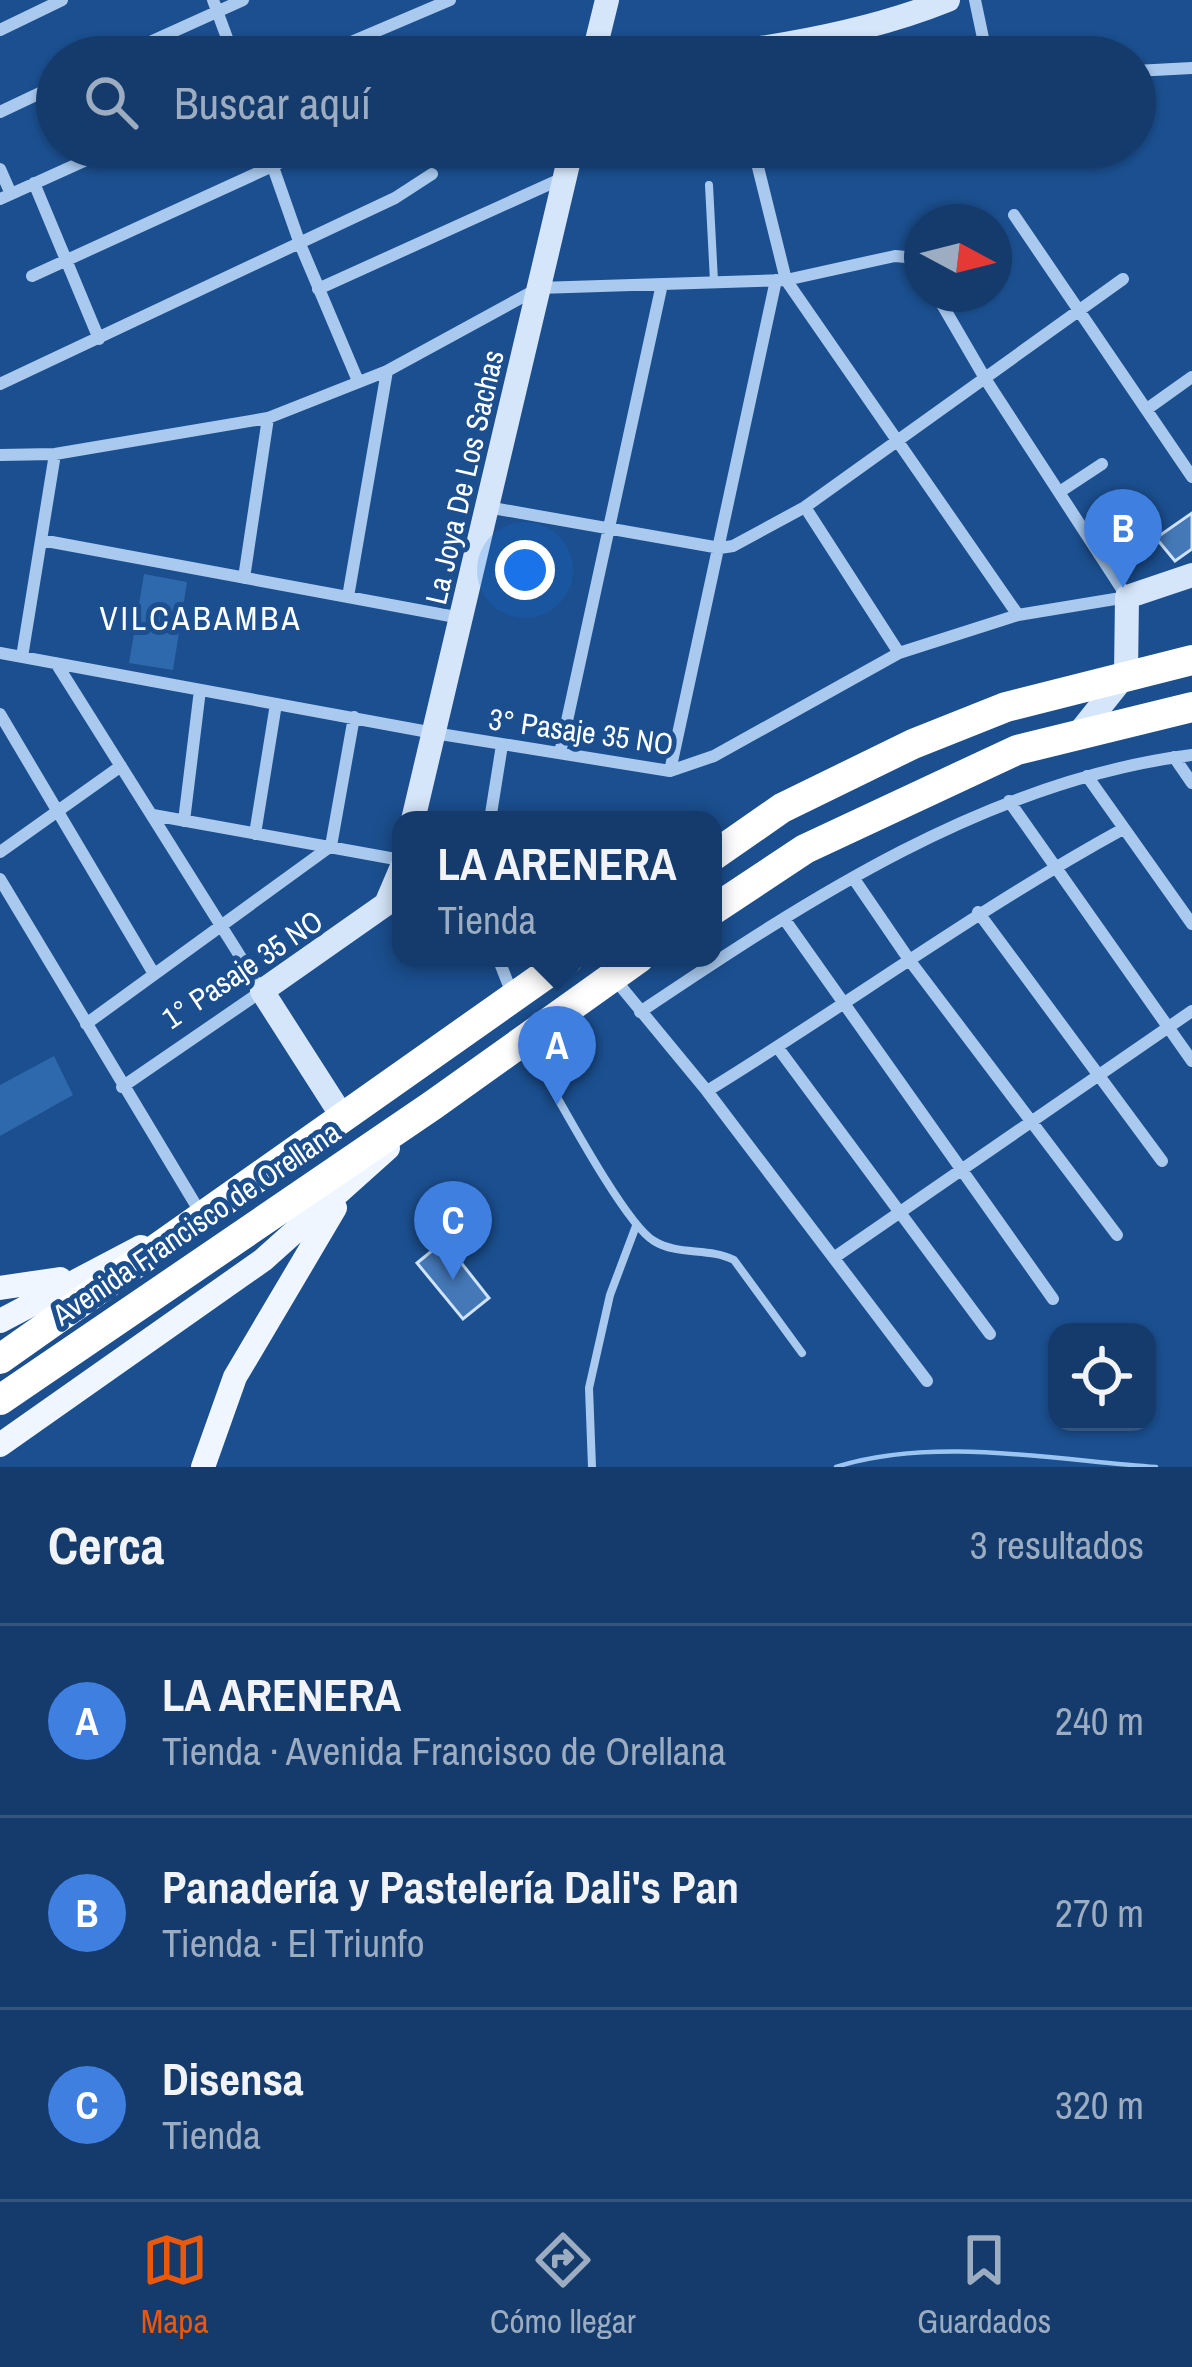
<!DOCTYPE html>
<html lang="es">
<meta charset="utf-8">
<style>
body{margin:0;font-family:"Archivo Narrow",sans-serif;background:#214673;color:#f1f3f6}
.controls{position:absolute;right:36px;bottom:36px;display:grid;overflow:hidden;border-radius:24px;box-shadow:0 3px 9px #0004}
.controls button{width:108px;height:108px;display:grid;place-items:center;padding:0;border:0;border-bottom:3px solid #33557e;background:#143b6b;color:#f1f3f6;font:60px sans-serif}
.compass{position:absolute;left:904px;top:204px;width:108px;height:108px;border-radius:50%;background:#143b6b;box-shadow:0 3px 9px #0004;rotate:97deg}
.you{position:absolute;left:525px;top:570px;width:42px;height:42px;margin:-30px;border:9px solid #fff;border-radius:50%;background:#1a73e8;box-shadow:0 0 0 18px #1a73e833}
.badge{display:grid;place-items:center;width:78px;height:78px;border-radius:50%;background:#ea580c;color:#fff;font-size:39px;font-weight:700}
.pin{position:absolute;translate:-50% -99px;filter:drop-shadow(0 3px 6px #0008)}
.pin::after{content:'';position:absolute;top:63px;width:42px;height:36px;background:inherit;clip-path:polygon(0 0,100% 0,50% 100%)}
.popup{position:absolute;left:392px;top:811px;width:330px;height:156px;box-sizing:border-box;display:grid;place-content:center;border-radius:24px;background:#143b6b;filter:drop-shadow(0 3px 9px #0005);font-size:39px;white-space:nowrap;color:#9dadc1}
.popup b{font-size:45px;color:#f1f3f6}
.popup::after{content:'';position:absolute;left:50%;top:100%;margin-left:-24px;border:24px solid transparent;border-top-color:#143b6b}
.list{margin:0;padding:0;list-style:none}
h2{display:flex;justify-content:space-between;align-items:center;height:156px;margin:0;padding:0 48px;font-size:51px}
h2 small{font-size:39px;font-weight:400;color:#9dadc1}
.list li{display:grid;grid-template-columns:78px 1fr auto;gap:36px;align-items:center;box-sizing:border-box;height:192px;padding:0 48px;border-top:3px solid #33557e}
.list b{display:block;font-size:45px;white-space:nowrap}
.list p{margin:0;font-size:39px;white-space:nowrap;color:#9dadc1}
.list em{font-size:39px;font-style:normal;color:#9dadc1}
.icon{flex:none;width:66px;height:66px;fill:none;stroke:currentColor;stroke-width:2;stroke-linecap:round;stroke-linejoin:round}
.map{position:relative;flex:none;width:1192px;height:1467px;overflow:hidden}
.search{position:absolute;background:#143b6b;box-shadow:0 3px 9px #0004;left:36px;right:36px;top:36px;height:132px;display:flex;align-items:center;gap:30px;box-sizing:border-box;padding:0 42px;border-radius:66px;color:#9dadc1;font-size:45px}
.sheet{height:732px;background:#143b6b}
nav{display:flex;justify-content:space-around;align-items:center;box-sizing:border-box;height:168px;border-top:3px solid #33557e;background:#143b6b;font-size:33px;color:#9dadc1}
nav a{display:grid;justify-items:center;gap:6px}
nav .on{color:#ea580c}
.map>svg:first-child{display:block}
.green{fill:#2e69ad}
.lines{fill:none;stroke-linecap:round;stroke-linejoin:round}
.stream{stroke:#9cc4f0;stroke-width:4.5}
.building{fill:#4478b7;stroke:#cfe3fa;stroke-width:3}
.lane{stroke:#a9c9ee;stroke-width:8}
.street{stroke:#a9c9ee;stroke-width:12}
.secondary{stroke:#d6e6fa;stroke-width:24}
.primary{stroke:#f0f6ff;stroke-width:24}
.highway{stroke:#fff;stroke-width:30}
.labels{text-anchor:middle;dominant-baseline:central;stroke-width:10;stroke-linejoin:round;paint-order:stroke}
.street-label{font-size:30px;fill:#fff;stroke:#1b4f8f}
.neighbourhood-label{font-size:33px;letter-spacing:3px;fill:#fff;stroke:#1b4f8f}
</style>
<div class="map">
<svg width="1192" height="1467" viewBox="0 0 1192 1467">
<rect width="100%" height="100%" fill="#1b4f8f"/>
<path class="green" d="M144 574 187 582 173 670 129 663Z
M54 1056 73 1095 0 1136V1085Z"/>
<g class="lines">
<path class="stream" d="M836 1467C933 1436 1055 1460 1156 1467"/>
</g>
<path class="building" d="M1192 513V549L1175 561 1156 538Z
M444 1241 489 1298 463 1319 417 1263Z"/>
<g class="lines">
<path class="lane" d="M709 185 714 281
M528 1046C551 1084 623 1223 654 1241 678 1256 709 1247 734 1260L802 1353
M592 1467 589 1388 610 1295 636 1226"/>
<path class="street" d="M213 0 234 57
M975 0 987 57
M0 30 62 0
M117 57 243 0
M316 57 450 0
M1135 71 1192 68
M0 112 57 85
M266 147 300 244 358 381
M753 147 786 280 1018 615
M0 169 11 194
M34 183 99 339
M0 199 115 147
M1014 215 1192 477
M32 276 314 147
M318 289 563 178
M0 384 395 198 432 174
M1147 409 1192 377
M0 455 55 454 268 418 387 371 539 288 786 280 895 256 906 257 922 269
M1061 491 1102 464
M487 507 720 548 733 546 805 507 1123 279
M805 507 899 653
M41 540 461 618
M244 578 268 418
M348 597 387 371
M0 653 434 733 670 771 714 756 899 653 1018 615 1127 597 986 380 936 294
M22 657 55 454
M56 663 262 991 122 1087
M0 714 154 974
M560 753 662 284
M1174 757 1192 783
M670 771 776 280
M1087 776 1192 924
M1009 801 1192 1061
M153 815 401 860
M490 820 502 745
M184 821 200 690
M255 834 276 704
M0 852 121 766
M0 879 203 1217
M854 879 910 961 1117 1235
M978 912 1162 1161
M785 920 1053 1299
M498 958 513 996
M613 977 707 1091 927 1381
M640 1012C807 900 989 780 1192 755
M86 1024 331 846 354 717
M778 1048 990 1334
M707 1091C847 1005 979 908 1123 829
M835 1257 1192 1011"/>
<path class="secondary" d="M593 57 607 0
M691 57C776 48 869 32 948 0
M1079 733 1126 674 1127 597 1192 575
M413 820 572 147
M342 1116 262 991 386 904 401 869"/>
<path class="primary" d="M0 1288 60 1279
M0 1321 141 1247
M0 1445 263 1260 388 1148
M203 1467 235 1377 335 1208"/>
<path class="highway" d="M713 856 782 808 913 744 1006 707 1192 660
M713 910 805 849 1017 750 1192 707
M0 1359 569 958
M0 1400 433 1105 639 958"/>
</g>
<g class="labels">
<g class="street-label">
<text transform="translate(464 477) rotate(-77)">La Joya De Los Sachas</text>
<text transform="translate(581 731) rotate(8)">3° Pasaje 35 NO</text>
<text transform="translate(242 969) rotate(-34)">1° Pasaje 35 NO</text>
<text transform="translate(196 1223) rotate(-34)">Avenida Francisco de Orellana</text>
</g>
<g class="neighbourhood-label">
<text x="201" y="618">VILCABAMBA</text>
</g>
</g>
</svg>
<div class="controls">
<button><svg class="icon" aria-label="locate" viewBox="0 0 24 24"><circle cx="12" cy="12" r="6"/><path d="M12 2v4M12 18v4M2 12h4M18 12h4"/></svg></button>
</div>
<svg class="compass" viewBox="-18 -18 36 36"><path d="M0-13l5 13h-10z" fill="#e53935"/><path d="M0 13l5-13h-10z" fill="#9dadc1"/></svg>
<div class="you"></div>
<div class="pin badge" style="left:557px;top:1105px;background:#3f7fe0">A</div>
<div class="popup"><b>LA ARENERA</b>Tienda</div>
<div class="pin badge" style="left:1123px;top:588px;background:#3f7fe0">B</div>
<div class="pin badge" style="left:453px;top:1280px;background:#3f7fe0">C</div>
<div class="search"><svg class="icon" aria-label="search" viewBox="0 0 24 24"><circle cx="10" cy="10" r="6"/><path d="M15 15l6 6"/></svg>Buscar aquí</div>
</div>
<section class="sheet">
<h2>Cerca<small>3 resultados</small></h2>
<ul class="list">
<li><span class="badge" style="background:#3f7fe0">A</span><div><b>LA ARENERA</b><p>Tienda · Avenida Francisco de Orellana</p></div><em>240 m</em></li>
<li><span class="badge" style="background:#3f7fe0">B</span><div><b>Panadería y Pastelería Dali's Pan</b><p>Tienda · El Triunfo</p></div><em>270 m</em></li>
<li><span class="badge" style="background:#3f7fe0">C</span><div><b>Disensa</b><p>Tienda</p></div><em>320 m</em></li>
</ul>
</section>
<nav>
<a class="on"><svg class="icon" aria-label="map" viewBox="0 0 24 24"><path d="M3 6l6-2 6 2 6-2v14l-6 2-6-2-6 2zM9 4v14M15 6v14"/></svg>Mapa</a>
<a><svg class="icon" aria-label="directions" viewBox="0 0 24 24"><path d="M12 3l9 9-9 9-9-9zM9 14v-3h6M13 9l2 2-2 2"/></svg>Cómo llegar</a>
<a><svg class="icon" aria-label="saved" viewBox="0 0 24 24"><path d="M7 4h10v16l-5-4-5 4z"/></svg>Guardados</a>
</nav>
